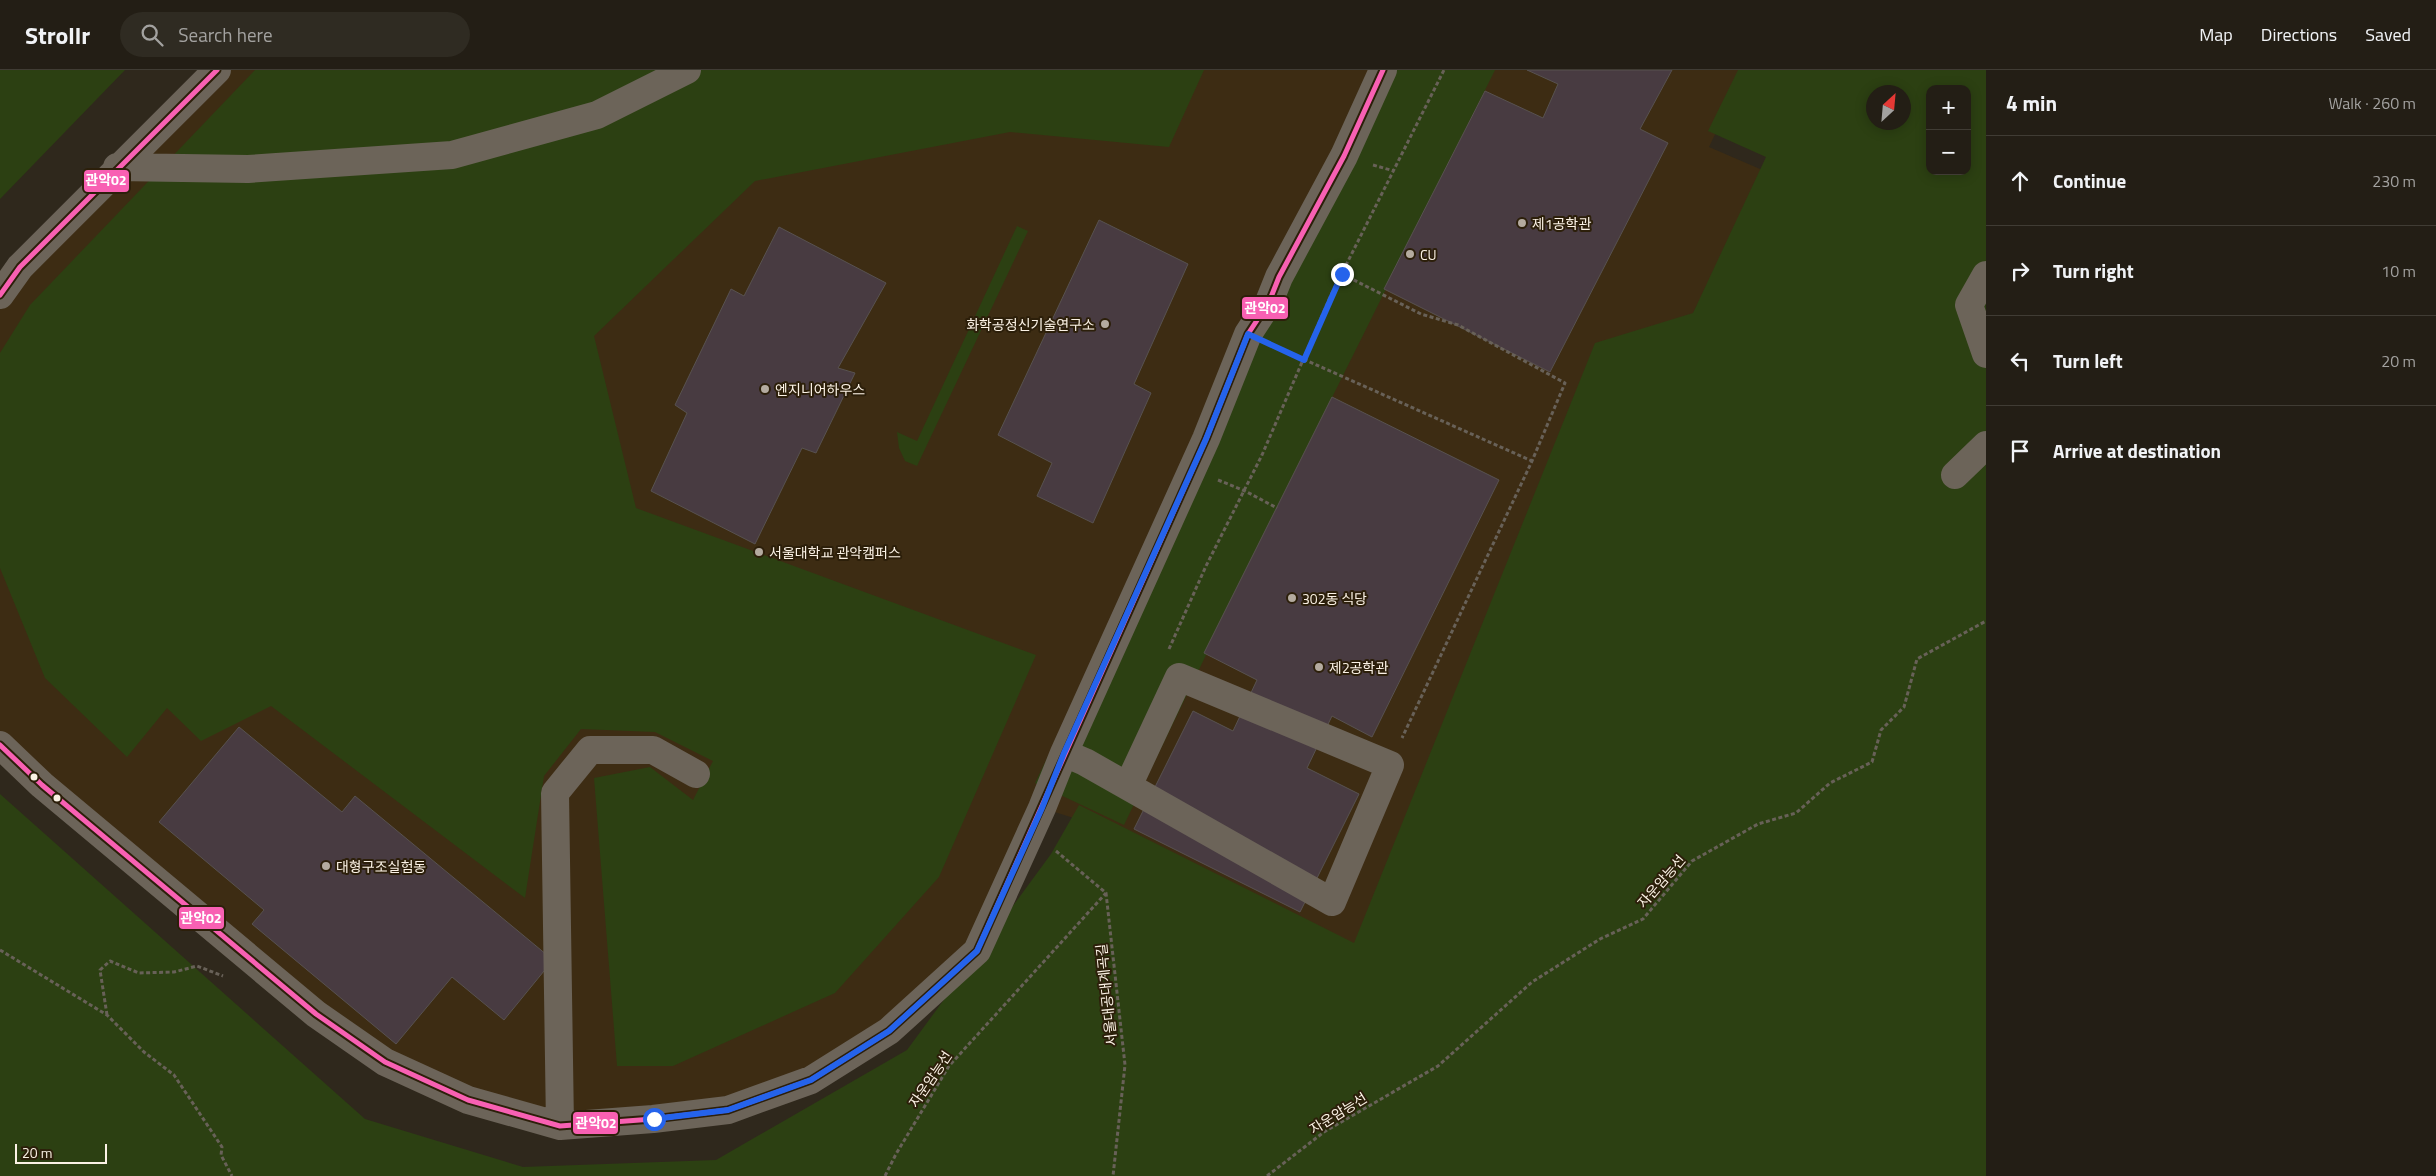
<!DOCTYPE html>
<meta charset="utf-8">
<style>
body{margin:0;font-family:"Titillium Web","Noto Sans KR",sans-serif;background:#2f2b22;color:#f1f3f6}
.controls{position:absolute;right:15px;top:15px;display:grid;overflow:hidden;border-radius:10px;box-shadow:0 2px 12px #0003}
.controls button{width:45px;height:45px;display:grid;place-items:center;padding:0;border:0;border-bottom:1px solid #403c34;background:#231e15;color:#f1f3f6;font:25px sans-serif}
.compass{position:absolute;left:1866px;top:15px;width:45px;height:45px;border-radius:50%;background:#231e15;box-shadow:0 2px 12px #0003;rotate:26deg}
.scale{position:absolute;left:15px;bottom:12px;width:92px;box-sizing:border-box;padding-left:5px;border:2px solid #fbf2e5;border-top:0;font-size:14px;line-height:18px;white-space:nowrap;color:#fbf2e5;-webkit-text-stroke:4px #2c1f0a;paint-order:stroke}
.stop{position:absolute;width:15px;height:15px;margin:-11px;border:4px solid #2563eb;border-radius:50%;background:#fff}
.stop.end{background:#2563eb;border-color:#fff;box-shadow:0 1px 5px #0008}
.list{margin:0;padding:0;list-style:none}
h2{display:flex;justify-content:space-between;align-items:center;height:65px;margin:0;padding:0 20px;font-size:21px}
h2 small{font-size:16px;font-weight:400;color:#a3a2a0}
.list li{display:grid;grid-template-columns:32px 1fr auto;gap:15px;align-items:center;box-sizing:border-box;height:90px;padding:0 20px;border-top:1px solid #403c34}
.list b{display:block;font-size:19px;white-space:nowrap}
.list em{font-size:16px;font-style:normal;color:#a3a2a0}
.icon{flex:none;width:28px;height:28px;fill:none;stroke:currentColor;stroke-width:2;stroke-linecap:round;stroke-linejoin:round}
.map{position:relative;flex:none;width:1986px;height:1106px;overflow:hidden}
header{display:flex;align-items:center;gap:30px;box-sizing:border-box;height:70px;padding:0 25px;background:#231e15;border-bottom:1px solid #403c34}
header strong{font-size:24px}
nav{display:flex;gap:28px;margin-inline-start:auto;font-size:18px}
.search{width:350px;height:45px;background:#2f2b22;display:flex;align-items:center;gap:12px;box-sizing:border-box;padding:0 18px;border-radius:28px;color:#a3a2a0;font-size:19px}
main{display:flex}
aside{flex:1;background:#231e15}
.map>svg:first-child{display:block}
.built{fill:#3d2c13}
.green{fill:#2c4012;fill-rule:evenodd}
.building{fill:#483b41;stroke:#585250}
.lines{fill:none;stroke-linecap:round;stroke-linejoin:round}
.path{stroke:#686158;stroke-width:3;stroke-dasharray:4 2.5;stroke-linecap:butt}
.minor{stroke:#6c6459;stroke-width:28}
.bus-1-casing{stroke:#2c1f0a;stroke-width:9}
.bus-1{stroke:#f860b3;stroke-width:5}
.route{stroke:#2563eb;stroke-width:6}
.poi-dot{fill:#b4ab9f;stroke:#2c1f0a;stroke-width:2}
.bus-dot{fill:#fbf2e5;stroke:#2c1f0a;stroke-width:2}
.labels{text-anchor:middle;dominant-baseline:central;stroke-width:4;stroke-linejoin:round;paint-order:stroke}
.poi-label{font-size:14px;fill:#fbf2e5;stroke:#2c1f0a;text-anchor:start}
.street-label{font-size:14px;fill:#fbf2e5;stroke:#2c1f0a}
.line-badge{stroke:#2c1f0a;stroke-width:2}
.badge-label{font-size:14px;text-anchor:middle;font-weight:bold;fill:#fff}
</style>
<header>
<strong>Strollr</strong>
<div class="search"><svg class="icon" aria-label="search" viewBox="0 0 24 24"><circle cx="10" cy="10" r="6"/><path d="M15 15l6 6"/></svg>Search here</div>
<nav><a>Map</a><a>Directions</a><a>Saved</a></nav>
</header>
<main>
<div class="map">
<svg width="1986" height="1106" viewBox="0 0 1986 1106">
<rect width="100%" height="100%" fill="#2f281c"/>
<path class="built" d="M217 0H1746L1709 77 1767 102 1355 889 1080 750 1042 738 977 881 889 961 728 1040 560 1056 385 992 0 675V225Z"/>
<path class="green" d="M0 0H125L0 129Z
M255 0H1204L1169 77 1010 62 755 111 594 266 636 438 1036 585 939 807 835 923 673 996H617L594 708 650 697 693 730 713 691 655 662 581 659 544 706 525 828 271 636 201 671 167 638 127 687 45 608 0 498V283L30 235Z
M1380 0H1495L1277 438 1124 755 1035 713Z
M1738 0H1986V1106H0V724L365 1049 523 1097 716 1090 907 980 1051 784 1079 735 1354 873 1595 273 1693 243 1766 87 1708 61ZM1930 19H1967V101H1930ZM1874 22H1904V52H1874Z
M1017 156 1028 161 917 396 905 391 899 378 897 362 917 371Z"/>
<path class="building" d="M1527 0H1672L1640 59 1668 73 1550 302 1384 219 1485 21 1543 48 1558 14Z
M1099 150 1188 194 1134 314 1151 323 1093 453 1037 426 1052 393 998 365Z
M779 157 886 213 838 298 855 303 816 383 802 378 755 474 651 421 687 343 675 335 731 219 744 226Z
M1332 327 1499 410 1372 667 1332 646 1307 698 1359 724 1300 842 1134 759 1193 641 1233 661 1257 610 1204 583Z
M239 657 342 742 355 726 553 890 504 950 452 907 396 974 252 854 264 840 159 752Z"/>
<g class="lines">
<path class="path" d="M1373 95 1394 101
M1342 204 1421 244 1458 255 1565 313 1532 391 1402 668
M1274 276 1532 391
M1218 410 1245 421 1277 438
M1169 579 1206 496 1262 385 1331 225 1444 0
M1056 781 1106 823 1125 995 1113 1106
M0 880 107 945 144 982 174 1005 222 1077 221 1085 232 1106
M107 945 100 900 110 891 139 903 174 902 197 896 223 906
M885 1106 896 1084 949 996 1106 823
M1267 1106 1324 1062 1438 996 1532 912 1600 869 1643 849 1692 791 1758 754 1796 743 1830 713 1872 692 1881 660 1904 637 1917 589 1986 551"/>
<path class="minor" d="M117 97 248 99 452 85 597 45 687 0
M1986 205 1969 235 1986 284
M0 225 20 197 217 0
M1955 405 1986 375
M0 675 42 715 316 944 385 992 468 1030 560 1056 653 1049 728 1040 811 1010 889 961 977 881 1042 738 1064 683 1206 369 1248 264 1269 232 1279 207 1344 86 1383 0
M1064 683 1085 692 1332 832 1390 695 1179 607 1128 716
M560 1056 555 723 590 680H653L696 704"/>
<g class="bus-1-casing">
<path id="bus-1" d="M0 225 20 197 217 0
M0 675 42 715 316 944 385 992 468 1030 560 1056 653 1049 728 1040 811 1010 889 961 977 881 1206 369 1248 264 1269 232 1279 207 1344 86 1383 0"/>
</g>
<use href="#bus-1" class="bus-1"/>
</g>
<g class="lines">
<path class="route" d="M654 1049 728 1040 811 1010 889 961 977 881 1042 738 1064 683 1206 369 1248 264 1304 290 1342 204"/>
</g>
<g class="poi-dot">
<circle cx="1522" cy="153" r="5"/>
<circle cx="1410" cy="184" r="5"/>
<circle cx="1105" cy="254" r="5"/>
<circle cx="765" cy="319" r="5"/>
<circle cx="759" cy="482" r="5"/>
<circle cx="1292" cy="528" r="5"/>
<circle cx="1319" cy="597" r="5"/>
<circle cx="326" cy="796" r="5"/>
</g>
<g class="bus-dot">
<circle cx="34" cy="707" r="4.5"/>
<circle cx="57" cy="728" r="4.5"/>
</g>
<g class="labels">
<g class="poi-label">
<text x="1532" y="153">제1공학관</text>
<text x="1420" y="184">CU</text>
<text x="1095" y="254" text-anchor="end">화학공정신기술연구소</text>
<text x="775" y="319">엔지니어하우스</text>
<text x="769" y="482">서울대학교 관악캠퍼스</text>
<text x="1302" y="528">302동 식당</text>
<text x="1329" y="597">제2공학관</text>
<text x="336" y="796">대형구조실험동</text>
</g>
<g class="street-label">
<text transform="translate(1661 811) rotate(-49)">자운암능선</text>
<text transform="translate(1106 925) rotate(-96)">서울대공대계곡길</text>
<text transform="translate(930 1009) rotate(-56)">자운암능선</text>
<text transform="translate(1338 1043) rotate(-32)">자운암능선</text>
</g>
</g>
<g class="line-badge">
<rect x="83" y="99" width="47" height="24" rx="5" fill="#f860b3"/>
<rect x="1241" y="226" width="48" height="24" rx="5" fill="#f860b3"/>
<rect x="178" y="836" width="47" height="24" rx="5" fill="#f860b3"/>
<rect x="572" y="1041" width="47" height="24" rx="5" fill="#f860b3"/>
</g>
<g class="badge-label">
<text x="106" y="115">관악02</text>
<text x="1265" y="243">관악02</text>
<text x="201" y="853">관악02</text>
<text x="596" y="1058">관악02</text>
</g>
</svg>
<div class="controls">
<button>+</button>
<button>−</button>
</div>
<svg class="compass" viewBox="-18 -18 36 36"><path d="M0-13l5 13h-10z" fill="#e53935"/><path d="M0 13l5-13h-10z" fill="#a3a2a0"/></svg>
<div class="scale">20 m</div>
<div class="stop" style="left:654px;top:1049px"></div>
<div class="stop end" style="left:1342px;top:204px"></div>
</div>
<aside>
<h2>4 min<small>Walk · 260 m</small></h2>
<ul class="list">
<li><svg class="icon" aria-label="ahead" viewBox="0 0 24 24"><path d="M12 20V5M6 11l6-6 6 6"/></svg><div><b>Continue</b></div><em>230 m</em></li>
<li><svg class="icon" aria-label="right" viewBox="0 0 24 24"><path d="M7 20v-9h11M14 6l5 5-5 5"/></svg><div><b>Turn right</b></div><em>10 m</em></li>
<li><svg class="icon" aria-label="left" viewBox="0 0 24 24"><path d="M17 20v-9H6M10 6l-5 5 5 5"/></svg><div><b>Turn left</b></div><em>20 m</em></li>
<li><svg class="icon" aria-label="arrive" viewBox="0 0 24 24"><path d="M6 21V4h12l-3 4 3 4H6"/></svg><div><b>Arrive at destination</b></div></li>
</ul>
</aside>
</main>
